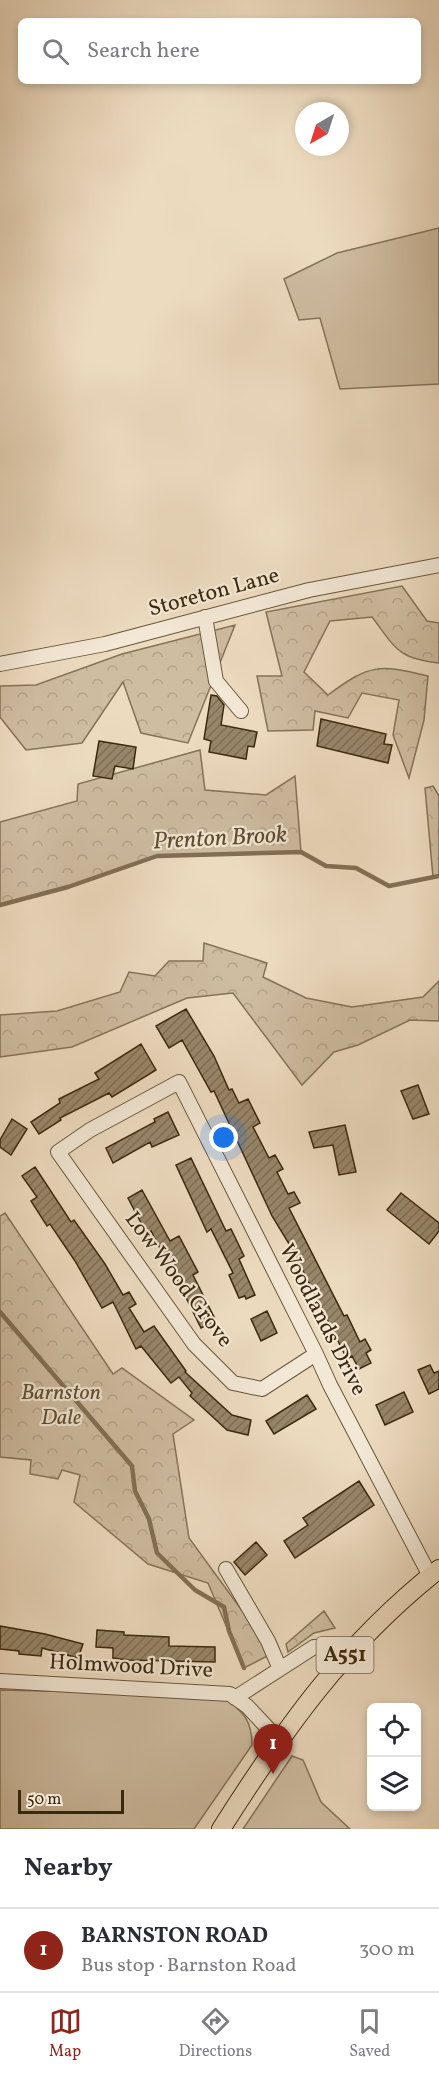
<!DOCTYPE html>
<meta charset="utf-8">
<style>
body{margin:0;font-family:Vollkorn,serif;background:#f7f7f7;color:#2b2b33}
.controls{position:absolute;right:18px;bottom:18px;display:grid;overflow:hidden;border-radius:9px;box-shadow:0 3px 9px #0003}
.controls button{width:54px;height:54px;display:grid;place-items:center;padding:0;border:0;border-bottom:2px solid #e1e1e2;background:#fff;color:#2b2b33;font:30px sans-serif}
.compass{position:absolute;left:295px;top:102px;width:54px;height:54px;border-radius:50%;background:#fff;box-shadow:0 3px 9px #0003;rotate:219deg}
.scale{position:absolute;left:18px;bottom:15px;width:106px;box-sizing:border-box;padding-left:6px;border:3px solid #3b290d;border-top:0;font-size:16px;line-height:21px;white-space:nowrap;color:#3b290d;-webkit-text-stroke:4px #f3e8d6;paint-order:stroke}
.you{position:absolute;left:224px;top:1138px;width:21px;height:21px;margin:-15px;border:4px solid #fff;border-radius:50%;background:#1a73e8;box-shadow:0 0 0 9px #1a73e833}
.badge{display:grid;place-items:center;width:39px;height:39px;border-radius:50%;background:#8f2418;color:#fff;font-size:20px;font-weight:700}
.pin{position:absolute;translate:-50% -50px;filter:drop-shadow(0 2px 3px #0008)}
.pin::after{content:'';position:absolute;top:32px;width:21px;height:18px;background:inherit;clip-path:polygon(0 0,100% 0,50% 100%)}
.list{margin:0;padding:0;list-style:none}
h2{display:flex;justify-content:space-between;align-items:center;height:78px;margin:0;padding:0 24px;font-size:26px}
h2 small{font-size:20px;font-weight:400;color:#7c7c81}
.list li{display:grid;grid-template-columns:39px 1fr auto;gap:18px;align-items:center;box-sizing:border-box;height:84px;padding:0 24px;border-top:2px solid #e1e1e2}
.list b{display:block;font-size:22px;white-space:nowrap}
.list p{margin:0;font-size:20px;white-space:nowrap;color:#7c7c81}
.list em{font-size:20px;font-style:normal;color:#7c7c81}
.icon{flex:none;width:33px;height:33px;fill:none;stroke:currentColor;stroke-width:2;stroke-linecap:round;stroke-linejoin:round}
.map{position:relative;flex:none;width:439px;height:1829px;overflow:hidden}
.search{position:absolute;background:#fff;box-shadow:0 3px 9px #0003;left:18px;right:18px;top:18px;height:66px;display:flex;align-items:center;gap:15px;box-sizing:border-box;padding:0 21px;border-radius:9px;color:#7c7c81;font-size:22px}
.sheet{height:162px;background:#fff}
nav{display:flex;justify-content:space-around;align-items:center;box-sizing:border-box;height:84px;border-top:2px solid #e1e1e2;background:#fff;font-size:16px;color:#7c7c81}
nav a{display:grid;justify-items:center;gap:3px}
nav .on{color:#8f2418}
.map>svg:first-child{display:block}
.grass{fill:#cfbda2;stroke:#857358;stroke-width:1.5}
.forest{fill:url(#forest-crowns);stroke:#857358;stroke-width:1.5}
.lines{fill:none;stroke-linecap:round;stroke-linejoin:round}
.stream{stroke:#816f54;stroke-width:4.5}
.building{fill:url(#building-hatch);stroke:#3b290d;stroke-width:1.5}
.minor-casing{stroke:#68563a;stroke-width:16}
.major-casing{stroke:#3b290d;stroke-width:20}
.minor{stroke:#f3e8d6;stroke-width:14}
.major{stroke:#eddbc0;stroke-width:18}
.labels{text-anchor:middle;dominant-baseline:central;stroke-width:4.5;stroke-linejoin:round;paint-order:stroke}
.shield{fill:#f3e8d6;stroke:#726249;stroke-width:1.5}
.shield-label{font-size:21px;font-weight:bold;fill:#3b290d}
.street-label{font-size:22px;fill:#3b290d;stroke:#f3e8d6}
.park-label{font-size:22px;font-style:italic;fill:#604e32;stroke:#f3e8d6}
.water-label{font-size:24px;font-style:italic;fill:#5e4c30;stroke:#f3e8d6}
</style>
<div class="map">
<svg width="439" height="1829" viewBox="0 0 439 1829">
<defs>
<pattern id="forest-crowns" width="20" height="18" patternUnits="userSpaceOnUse" patternTransform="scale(1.5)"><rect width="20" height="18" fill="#cfbda2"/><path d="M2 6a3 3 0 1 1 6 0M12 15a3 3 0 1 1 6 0" fill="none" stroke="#b3a28a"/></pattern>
<pattern id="building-hatch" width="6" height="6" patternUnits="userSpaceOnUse" patternTransform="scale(1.5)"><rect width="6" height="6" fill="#98866a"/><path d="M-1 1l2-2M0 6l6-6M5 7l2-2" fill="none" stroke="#7d6e56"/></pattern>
</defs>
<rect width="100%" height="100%" fill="#eddbc0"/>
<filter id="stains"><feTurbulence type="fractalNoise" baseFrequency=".00333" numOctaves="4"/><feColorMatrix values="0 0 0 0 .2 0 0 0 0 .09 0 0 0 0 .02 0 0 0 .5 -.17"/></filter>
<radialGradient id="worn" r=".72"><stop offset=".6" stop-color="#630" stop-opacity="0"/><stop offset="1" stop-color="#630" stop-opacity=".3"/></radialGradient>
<path class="grass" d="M439 228V384L340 389 320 318 299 320 284 279 337 253Z
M0 1690 222 1695C242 1712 252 1718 252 1745L194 1829H0Z
M292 1756 303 1760 321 1802 350 1829H243Z"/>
<path class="forest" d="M402 586 427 621 439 623V663C397 659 395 647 372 617L330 621 304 672 328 695C370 664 378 664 428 676L424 720 409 778 393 735 399 700 362 693 348 718 315 711 313 730 268 731 257 676H282L266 612Z
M235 625 188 743 141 733 123 682 82 743 26 750 0 717V686L36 685 122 654Z
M200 750 205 790 266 795 295 776 301 852 157 856 68 887 0 905V822L77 801 78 784Z
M433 786 439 796V876L433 877 425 788Z
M204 943 267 963 263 977 306 998 352 1007 423 997 439 981V1021L410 1020 358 1045 334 1052 302 1085 233 993 187 998 72 1047 0 1057V1015L57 1011 120 992 129 972 155 976 169 961H203Z
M5 1213 113 1374 122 1368 194 1420 173 1434 189 1538 273 1653 244 1668 208 1583 148 1564 74 1502 80 1475 62 1470 58 1479 30 1474 31 1460 0 1457V1216Z
M324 1611 335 1628 314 1633 288 1652 286 1644Z"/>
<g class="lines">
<path class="stream" d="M0 905 68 887 157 856 301 852 326 866 356 868 389 886 439 876
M0 1312 132 1466 135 1491 149 1519 157 1553 195 1590 224 1607 229 1631 244 1668"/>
</g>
<path class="building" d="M211 695 217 696 224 705 221 725 257 732 254 747 248 746 246 759 209 752 211 741 204 739Z
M321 719 386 734 384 744 392 745 388 763 317 746Z
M99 741 136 747 133 769 115 766 112 779 93 776Z
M186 1009 214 1056 229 1090 232 1089 239 1103 248 1099 260 1123 253 1127 269 1158 275 1155 283 1169 277 1172 288 1194 294 1192 300 1203 289 1208 344 1316 347 1315 360 1342 365 1339 371 1350 366 1353 371 1363 359 1369 352 1356 347 1359 291 1247 272 1216 214 1091 211 1092 182 1040 169 1048 156 1026Z
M141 1044 156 1070 112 1097 109 1093 60 1118 61 1120 39 1134 31 1122 60 1103 59 1099 99 1079 95 1073Z
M418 1085 429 1114 413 1119 401 1091Z
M168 1112 179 1135 152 1147 150 1142 113 1163 106 1148 155 1122 154 1119Z
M12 1119 27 1129 11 1155 0 1147V1140Z
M345 1125 356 1172 339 1175 333 1145 314 1148 309 1132Z
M191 1158 226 1231 231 1229 244 1256 239 1259 255 1295 246 1299 245 1296 239 1298 229 1275 233 1273 211 1229 207 1232 176 1165Z
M35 1167 71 1222 74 1220 105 1264 123 1295 129 1292 136 1304 129 1308 144 1332 154 1326 186 1371 185 1372 232 1415 251 1420 248 1435 227 1430 190 1396 192 1393 179 1377 171 1383 141 1346 136 1349 113 1302 102 1308 75 1261 50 1224 47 1226 31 1201 37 1197 22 1176Z
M142 1190 170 1241 179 1236 198 1272 193 1275 216 1321 201 1328 174 1273 178 1271 168 1252 163 1254 151 1231 147 1234 128 1198Z
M401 1193 439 1223V1231L429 1244 387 1210Z
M267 1311 277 1333 261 1341 251 1319Z
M430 1365 434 1373 439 1371V1389L429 1394 418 1370Z
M404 1392 413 1412 385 1425 376 1405Z
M307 1395 316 1409 274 1434 266 1421Z
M359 1481 374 1505 295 1558 284 1541 308 1525 303 1518Z
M256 1542 267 1555 245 1575 234 1562Z
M0 1626 45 1634 83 1644 78 1658 42 1648 41 1656 19 1654V1651L0 1649Z
M97 1630 124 1632V1635L169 1637V1646L215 1647V1662L128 1660 113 1658V1648L96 1647Z"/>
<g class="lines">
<g class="minor-casing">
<path id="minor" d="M205 617 216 681 241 711
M0 664 105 644 309 590 439 565
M316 1354 262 1389 233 1383 194 1344 58 1152 90 1130 179 1082 316 1354 330 1385 430 1576
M226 1569 268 1641 280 1669
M0 1681 230 1694 247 1706 278 1739
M235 1698 314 1647 353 1646"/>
</g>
<g class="major-casing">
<path id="major" d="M221 1829C285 1728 344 1644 439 1569"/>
</g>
<use href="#minor" class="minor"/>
<use href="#major" class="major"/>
</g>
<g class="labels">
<rect class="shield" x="316.5" y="1637" width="57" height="36" rx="4.5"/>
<g class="shield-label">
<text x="345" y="1655">A551</text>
</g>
<g class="street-label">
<text transform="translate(214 593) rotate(-15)">Storeton Lane</text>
<text transform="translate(178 1280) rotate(53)">Low Wood Grove</text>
<text transform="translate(322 1320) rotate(63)">Woodlands Drive</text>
<text transform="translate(131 1667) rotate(3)">Holmwood Drive</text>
</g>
<g class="park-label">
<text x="61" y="1393">Barnston<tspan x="61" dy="25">Dale</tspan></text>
</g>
<g class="water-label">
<text transform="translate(220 839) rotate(-3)">Prenton Brook</text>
</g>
</g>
<rect width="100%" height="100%" filter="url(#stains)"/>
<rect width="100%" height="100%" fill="url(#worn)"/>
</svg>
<div class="controls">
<button><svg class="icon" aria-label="locate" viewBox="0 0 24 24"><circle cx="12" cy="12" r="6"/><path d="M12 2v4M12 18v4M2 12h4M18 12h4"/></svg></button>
<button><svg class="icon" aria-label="layers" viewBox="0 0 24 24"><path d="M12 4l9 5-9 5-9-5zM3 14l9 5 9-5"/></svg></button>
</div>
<svg class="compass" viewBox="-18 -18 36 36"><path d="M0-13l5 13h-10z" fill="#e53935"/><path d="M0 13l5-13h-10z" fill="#7c7c81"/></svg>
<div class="scale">50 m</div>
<div class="you"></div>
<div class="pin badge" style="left:273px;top:1774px">1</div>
<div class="search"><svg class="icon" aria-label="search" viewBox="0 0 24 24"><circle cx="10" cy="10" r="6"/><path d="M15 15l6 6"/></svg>Search here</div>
</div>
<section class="sheet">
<h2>Nearby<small></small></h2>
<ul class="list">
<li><span class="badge">1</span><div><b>BARNSTON ROAD</b><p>Bus stop · Barnston Road</p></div><em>300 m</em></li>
</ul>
</section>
<nav>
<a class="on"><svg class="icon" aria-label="map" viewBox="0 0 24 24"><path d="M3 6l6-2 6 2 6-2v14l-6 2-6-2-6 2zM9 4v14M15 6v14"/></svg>Map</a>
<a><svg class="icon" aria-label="directions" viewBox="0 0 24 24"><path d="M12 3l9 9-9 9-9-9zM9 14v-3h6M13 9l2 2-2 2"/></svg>Directions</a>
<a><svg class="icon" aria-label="saved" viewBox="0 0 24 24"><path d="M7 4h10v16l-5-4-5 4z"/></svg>Saved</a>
</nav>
